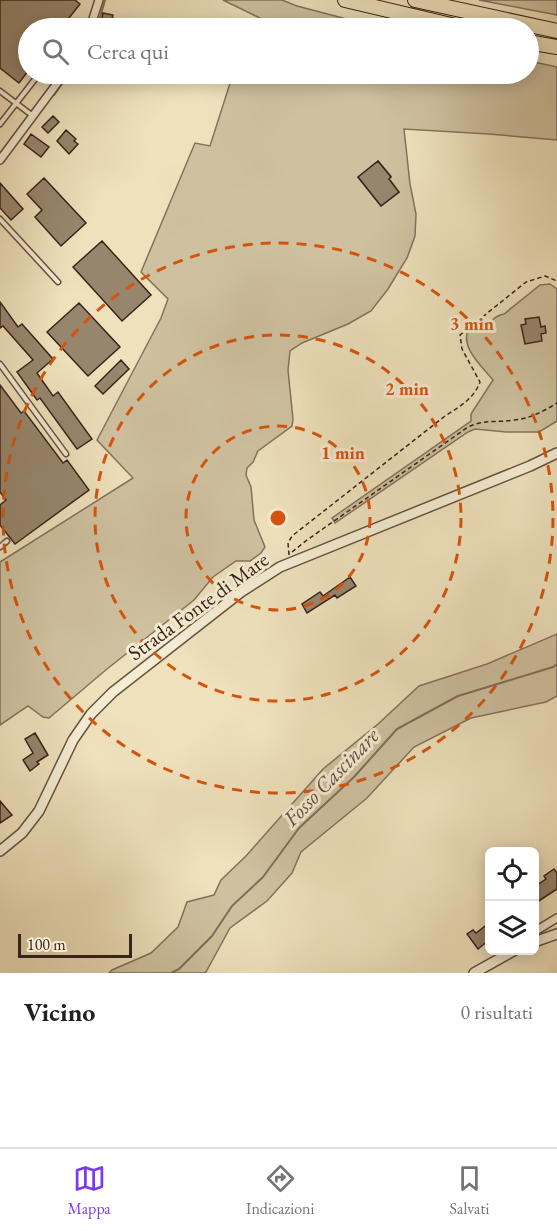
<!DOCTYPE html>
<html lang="it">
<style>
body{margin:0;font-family:"EB Garamond",serif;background:#f2f2f2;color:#202124}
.controls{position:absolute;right:18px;bottom:18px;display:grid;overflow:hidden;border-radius:9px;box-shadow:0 3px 15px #0003}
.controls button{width:54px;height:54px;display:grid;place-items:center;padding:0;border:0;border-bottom:2px solid #e0e0e0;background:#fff;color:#202124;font:30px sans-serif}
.scale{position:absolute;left:18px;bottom:15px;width:114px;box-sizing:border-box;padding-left:6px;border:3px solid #39231a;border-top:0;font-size:16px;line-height:21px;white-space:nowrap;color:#39231a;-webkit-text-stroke:4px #f4ecd3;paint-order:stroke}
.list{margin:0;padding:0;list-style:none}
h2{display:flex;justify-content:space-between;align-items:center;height:78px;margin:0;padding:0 24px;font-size:26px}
h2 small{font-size:20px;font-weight:400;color:#757577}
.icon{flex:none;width:33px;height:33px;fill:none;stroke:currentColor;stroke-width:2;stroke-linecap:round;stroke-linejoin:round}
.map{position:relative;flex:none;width:557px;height:973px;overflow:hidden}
.search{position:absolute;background:#fff;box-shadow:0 3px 15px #0003;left:18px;right:18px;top:18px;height:66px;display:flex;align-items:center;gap:15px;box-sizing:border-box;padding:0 21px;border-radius:33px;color:#757577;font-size:22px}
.sheet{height:174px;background:#fff}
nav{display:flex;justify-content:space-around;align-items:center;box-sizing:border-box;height:84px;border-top:2px solid #e0e0e0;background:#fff;font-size:16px;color:#757577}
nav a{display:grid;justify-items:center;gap:3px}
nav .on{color:#7c3aed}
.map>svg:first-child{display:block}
.green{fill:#cfc1a0;stroke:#84725d;stroke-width:1.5;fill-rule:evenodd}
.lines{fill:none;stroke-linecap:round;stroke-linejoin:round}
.stream{stroke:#806e5a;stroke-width:2}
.building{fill:#97866e;stroke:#39231a;stroke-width:1.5}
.service-casing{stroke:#665242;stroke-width:7}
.minor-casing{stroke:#665242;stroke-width:10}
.tertiary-casing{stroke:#665242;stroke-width:12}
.motorway-casing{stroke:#39231a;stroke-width:16}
.path{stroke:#39231a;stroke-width:1.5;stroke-dasharray:4.5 3;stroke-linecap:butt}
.service{stroke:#f4ecd3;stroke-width:4}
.minor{stroke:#f4ecd3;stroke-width:7}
.tertiary{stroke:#f4ecd3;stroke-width:9}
.motorway{stroke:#eee1bc;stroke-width:14}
.ring{fill:none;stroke:#d6540d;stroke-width:3;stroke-dasharray:10 8}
.labels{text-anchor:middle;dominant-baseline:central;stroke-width:6;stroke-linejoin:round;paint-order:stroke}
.street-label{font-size:21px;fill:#39231a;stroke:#f4ecd3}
.water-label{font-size:22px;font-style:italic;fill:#634f3f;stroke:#f4ecd3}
.centre{fill:#d6540d;stroke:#f4ecd3;stroke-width:3}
.ring-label{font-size:18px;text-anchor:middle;font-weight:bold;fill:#d6540d;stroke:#f4ecd3;stroke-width:6;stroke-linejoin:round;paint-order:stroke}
</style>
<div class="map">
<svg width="557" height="973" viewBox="0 0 557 973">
<rect width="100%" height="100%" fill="#eee1bc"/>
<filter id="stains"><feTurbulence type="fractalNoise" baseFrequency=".00333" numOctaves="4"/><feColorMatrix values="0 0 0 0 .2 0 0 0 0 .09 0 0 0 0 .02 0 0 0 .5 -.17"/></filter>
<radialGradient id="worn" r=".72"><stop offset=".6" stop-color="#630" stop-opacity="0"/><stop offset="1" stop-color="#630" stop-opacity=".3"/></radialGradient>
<path class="green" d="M223 0H282L297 6 381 28H266L272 24Z
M479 0H557V15Z
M529 61 557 67V140L489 134 404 129 410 184 416 214 415 236 407 258 388 289 371 311 348 324 302 343 290 351 288 370 293 419 292 426 258 451 253 462 247 468 246 475 251 487 254 520 265 547 261 553 250 561H236L213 577 194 600 107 669 49 718 43 717 28 706 0 725V562L133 478 97 440 161 318 168 299 141 272 195 143 210 146 233 74H528ZM378 161 391 176 389 179 399 192 381 206 358 177Z
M550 284 557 289V421L539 432H506L475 429 468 432 335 523 332 518 471 421V414L493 380C481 365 459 347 469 327 474 327 481 327 485 325 494 321 493 316 504 314L540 285Z
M557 634V696L546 702 471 718 414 747 367 798 301 852 292 873 267 901 230 928 206 972 204 973H109L112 970 151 953 178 927 187 902 214 895 221 880 246 856 323 769 378 724 419 686 487 664Z"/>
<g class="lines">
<path class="stream" d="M97 28 105 0
M54 95 69 74
M171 973 179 969 212 936 232 906 263 877 299 828 354 777 397 729 458 696 553 667 557 664"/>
</g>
<path class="building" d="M0 0H75L80 4 61 28H28V71L19 83 0 68Z
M103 13 113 15 110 28H100Z
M53 116 59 122 48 133 42 127Z
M66 130 76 139 74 141 78 144 69 154 57 141Z
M31 134 49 147 41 157 24 144Z
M378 161 391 177 389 179 399 192 381 206 358 177Z
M44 178 86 223 61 246 35 217 42 210 27 194Z
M0 183 23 209 11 220 0 208Z
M102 241 151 295 122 321 73 267Z
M0 302 18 327 22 324 53 359 37 373 53 396 58 392 92 439 77 449 40 398 37 400 17 372 33 360 3 326 0 328Z
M79 303 120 347 88 376 47 332Z
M539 317 541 327 545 326 546 333 541 334 542 341 525 344 521 325 526 324 525 319Z
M121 360 129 369 103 394 95 386Z
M0 385 21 413 24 411 63 463 67 460 89 490 15 544 0 525V505L6 500 0 492Z
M350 577 356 586 337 598 335 595 307 613 302 604 320 592 323 596Z
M35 733 48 755 37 762 39 764 30 771 23 760 33 753 25 739Z
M0 801 12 815 0 823Z
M554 869 557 873V889L534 904V887L546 879 544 876Z
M489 923V940L478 949 467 934 473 930 476 933Z"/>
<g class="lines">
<g class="service-casing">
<path id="service" d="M0 91 33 116
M0 124 39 74
M0 219 58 282
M0 364 66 454
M0 547 7 541"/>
</g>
<g class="minor-casing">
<path id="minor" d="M90 28 99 0
M0 160 64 74
M534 932 557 918"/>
</g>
<g class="tertiary-casing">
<path id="tertiary" d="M0 851 22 833 39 811 73 740 91 714 113 692 241 592 280 567 530 466 557 453
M534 942 557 934
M474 973 515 950"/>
</g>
<g class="motorway-casing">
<path id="motorway" d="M345 0 464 28
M415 0 557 31
M528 42 557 47"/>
</g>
<path class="path" d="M292 552 307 540 468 427C485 419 496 423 514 420 529 419 544 411 557 403
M289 555 288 543 292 536 445 416C460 406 473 400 480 382L462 349 460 335 526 282 545 276 557 281"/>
<use href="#service" class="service"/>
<use href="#minor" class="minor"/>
<use href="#tertiary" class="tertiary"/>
<use href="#motorway" class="motorway"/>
</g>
<g class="ring">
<circle cx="278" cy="518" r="92"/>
<circle cx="278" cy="518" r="183"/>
<circle cx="278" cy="518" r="275"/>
</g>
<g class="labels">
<g class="street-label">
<text transform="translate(198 606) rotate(-36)">Strada Fonte di Mare</text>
</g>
<g class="water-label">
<text transform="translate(331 777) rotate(-46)">Fosso Cascinare</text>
</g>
</g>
<circle cx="278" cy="518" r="9" class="centre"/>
<g class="ring-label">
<text x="472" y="330">3 min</text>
<text x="407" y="395">2 min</text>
<text x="343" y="459">1 min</text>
</g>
<rect width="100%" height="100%" filter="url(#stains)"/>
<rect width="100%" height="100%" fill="url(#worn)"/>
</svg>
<div class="controls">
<button><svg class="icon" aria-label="locate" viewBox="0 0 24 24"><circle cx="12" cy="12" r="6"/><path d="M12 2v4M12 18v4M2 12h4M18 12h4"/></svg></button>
<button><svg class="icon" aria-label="layers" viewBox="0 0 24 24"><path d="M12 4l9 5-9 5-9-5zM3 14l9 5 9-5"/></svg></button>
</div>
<div class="scale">100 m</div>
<div class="search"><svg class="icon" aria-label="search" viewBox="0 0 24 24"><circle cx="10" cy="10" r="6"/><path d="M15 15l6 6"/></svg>Cerca qui</div>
</div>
<section class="sheet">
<h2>Vicino<small>0 risultati</small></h2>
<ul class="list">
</ul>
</section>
<nav>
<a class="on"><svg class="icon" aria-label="map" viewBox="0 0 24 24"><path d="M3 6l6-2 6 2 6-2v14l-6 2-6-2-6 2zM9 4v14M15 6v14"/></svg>Mappa</a>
<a><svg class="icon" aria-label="directions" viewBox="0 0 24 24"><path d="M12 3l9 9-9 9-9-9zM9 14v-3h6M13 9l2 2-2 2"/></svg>Indicazioni</a>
<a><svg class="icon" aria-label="saved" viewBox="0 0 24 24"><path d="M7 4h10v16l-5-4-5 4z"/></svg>Salvati</a>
</nav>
